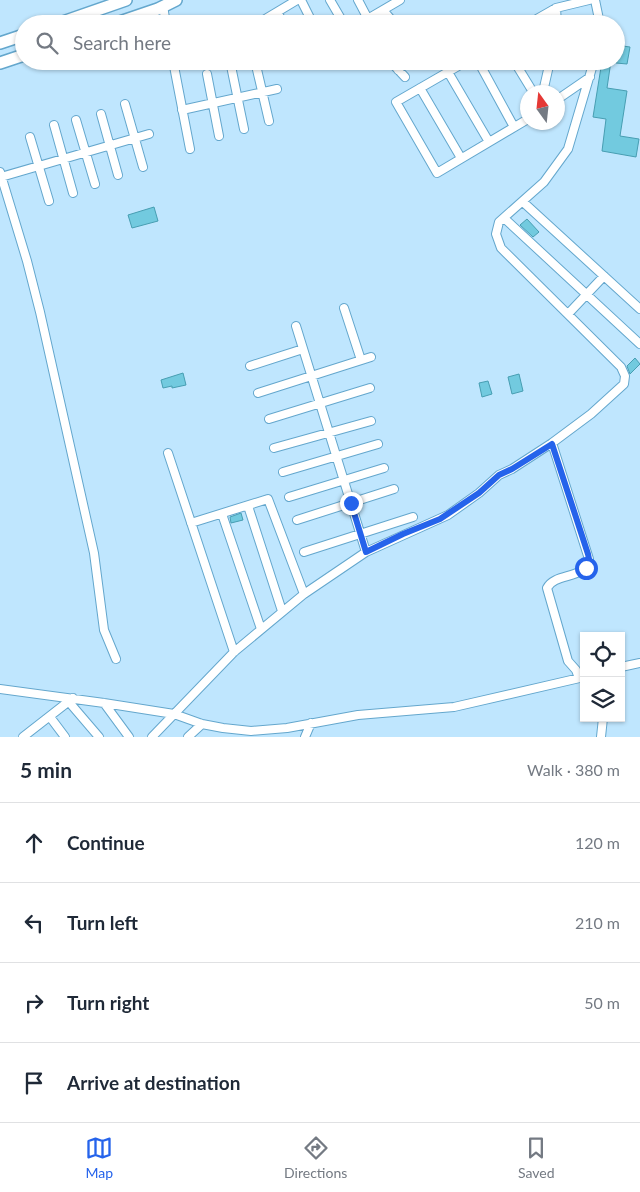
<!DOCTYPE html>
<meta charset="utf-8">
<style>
body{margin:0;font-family:Lato,sans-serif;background:#f2f2f3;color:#1f2937}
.controls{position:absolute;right:15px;bottom:15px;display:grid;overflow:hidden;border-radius:0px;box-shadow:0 1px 4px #0004}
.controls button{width:45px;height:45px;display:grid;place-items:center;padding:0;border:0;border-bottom:1px solid #e0e1e3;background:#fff;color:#1f2937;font:25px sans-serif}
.compass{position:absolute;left:520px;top:85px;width:45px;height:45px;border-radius:50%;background:#fff;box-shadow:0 1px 4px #0004;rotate:345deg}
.stop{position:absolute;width:15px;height:15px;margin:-11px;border:4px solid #2563eb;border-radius:50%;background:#fff}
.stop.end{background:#2563eb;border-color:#fff;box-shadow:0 1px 5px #0008}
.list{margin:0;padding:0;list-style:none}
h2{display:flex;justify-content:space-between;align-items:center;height:65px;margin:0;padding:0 20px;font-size:21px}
h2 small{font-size:16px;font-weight:400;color:#747a83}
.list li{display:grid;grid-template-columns:32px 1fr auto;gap:15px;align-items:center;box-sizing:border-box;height:80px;padding:0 20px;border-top:1px solid #e0e1e3}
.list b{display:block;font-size:19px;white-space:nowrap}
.list em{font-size:16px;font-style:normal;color:#747a83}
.icon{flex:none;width:28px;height:28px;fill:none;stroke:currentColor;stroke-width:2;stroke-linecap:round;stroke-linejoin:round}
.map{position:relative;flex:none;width:640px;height:737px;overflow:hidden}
.search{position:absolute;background:#fff;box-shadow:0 1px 4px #0004;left:15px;right:15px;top:15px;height:55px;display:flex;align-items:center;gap:12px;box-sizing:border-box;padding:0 18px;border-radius:28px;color:#747a83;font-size:19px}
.sheet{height:385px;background:#fff}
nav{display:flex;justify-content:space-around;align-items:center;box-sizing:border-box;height:70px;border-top:1px solid #e0e1e3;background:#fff;font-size:14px;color:#747a83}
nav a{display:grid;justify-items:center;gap:2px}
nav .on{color:#2563eb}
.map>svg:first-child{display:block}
.building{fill:#72cadf;stroke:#479eb2}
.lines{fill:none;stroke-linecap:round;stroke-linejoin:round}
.minor-casing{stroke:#64a7cd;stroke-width:10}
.highway-casing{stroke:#64a7cd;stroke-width:14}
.minor{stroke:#fff;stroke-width:8}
.highway{stroke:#fff;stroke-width:11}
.route{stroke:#2563eb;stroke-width:6}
</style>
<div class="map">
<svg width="640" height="737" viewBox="0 0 640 737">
<rect width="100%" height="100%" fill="#bfe6fe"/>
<path class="building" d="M616 45 630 47 627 64 616 63Z
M602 61H611L607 88 627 91 620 136 639 139 636 157 602 151 606 119 593 117Z
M154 207 158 221 132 228 128 215Z
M527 219 539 232 533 237 520 225Z
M635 358 640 364 630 374 627 366Z
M183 373 186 385 172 388V386L163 388 161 380Z
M519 374 523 391 512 394 508 377Z
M488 381 492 394 482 397 479 383Z
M241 513 243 520 231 523 230 517Z"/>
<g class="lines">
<g class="minor-casing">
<path id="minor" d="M301 0 313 24
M330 0 344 24
M358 0 368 19
M595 0 600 24
M163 6 166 24
M556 8 557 24
M383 10 395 24
M277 12 284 24
M257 24 297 0
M359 24 400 0
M528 24 556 8 589 0
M173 61 190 149
M255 61 269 121
M390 61 405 77
M429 61 430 62
M467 61 396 102 437 173 528 119
M478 61 514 127
M514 61 533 92
M231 66 244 129
M398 70 408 61
M448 72 489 142
M207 74 219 136
M420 88 461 158
M543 92 550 61
M558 99 590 77
M125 104 143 167
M182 110 277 89
M101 114 118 175
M76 120 95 184
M54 125 73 193
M30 137 49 201
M0 172 27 261 40 312 94 553 104 630 116 659
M1 177 149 134
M523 202 640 309
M504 218 640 344
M344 308 361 360
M568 314 604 276
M296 326 366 552
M250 366 303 349
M258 393 371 357
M269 419 370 388
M552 443 589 559C586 580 555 572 547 588L568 661 576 670 579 678
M274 448 371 421
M168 453 234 652
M283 472 378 444
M289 497 384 468
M248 506 282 611
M222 514 261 629
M297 520 394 489
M191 523 268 499 304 594
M304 552 413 517
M621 667 640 663
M0 689 104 703 174 714 202 724 223 728 251 731 287 728 358 715 454 707 584 677
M69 702 99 737
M104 703 129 737
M50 717 65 737
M23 737 73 698
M152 737 234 652 304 594 366 552 448 515 479 493 499 475 512 469 552 443 591 414 624 384 625 376 621 367 501 248 496 234 499 222 544 182 568 149 594 61
M188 737 202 724
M305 737 311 723
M601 737 603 718"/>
</g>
<g class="highway-casing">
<path id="highway" d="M57 24 126 0
M114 24 158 9 176 0
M0 43 24 35
M0 63 24 55"/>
</g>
<use href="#minor" class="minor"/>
<use href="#highway" class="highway"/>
</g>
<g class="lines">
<path class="route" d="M351 503 366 552 403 534 440 519 479 493 499 475 512 469 552 444 588 554 589 559 586 568"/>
</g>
</svg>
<div class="controls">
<button><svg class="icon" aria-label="locate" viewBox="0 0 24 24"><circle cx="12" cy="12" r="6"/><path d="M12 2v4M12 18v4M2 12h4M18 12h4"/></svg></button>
<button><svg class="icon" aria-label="layers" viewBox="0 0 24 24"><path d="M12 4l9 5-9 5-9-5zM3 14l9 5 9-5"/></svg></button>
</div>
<svg class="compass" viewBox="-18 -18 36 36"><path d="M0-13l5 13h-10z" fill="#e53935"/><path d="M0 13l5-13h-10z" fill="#747a83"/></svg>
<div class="stop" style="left:586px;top:568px"></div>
<div class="stop end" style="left:351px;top:503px"></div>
<div class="search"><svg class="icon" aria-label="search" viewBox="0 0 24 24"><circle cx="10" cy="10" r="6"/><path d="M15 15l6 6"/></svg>Search here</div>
</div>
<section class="sheet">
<h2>5 min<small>Walk · 380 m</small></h2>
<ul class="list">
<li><svg class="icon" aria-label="ahead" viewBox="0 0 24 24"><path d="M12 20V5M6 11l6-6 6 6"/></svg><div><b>Continue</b></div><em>120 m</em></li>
<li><svg class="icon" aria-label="left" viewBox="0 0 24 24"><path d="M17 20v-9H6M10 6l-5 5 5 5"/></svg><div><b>Turn left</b></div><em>210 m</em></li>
<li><svg class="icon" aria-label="right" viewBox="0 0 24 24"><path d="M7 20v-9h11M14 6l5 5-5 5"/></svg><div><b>Turn right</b></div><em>50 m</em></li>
<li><svg class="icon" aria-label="arrive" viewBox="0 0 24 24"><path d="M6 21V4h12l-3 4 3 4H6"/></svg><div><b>Arrive at destination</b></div></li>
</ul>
</section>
<nav>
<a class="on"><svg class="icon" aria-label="map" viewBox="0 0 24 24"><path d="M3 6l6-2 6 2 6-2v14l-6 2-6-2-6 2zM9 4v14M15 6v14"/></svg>Map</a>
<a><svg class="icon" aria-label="directions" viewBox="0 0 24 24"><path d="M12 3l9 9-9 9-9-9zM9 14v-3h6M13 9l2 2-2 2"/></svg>Directions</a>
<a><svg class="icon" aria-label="saved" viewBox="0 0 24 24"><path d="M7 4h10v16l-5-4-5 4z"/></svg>Saved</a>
</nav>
